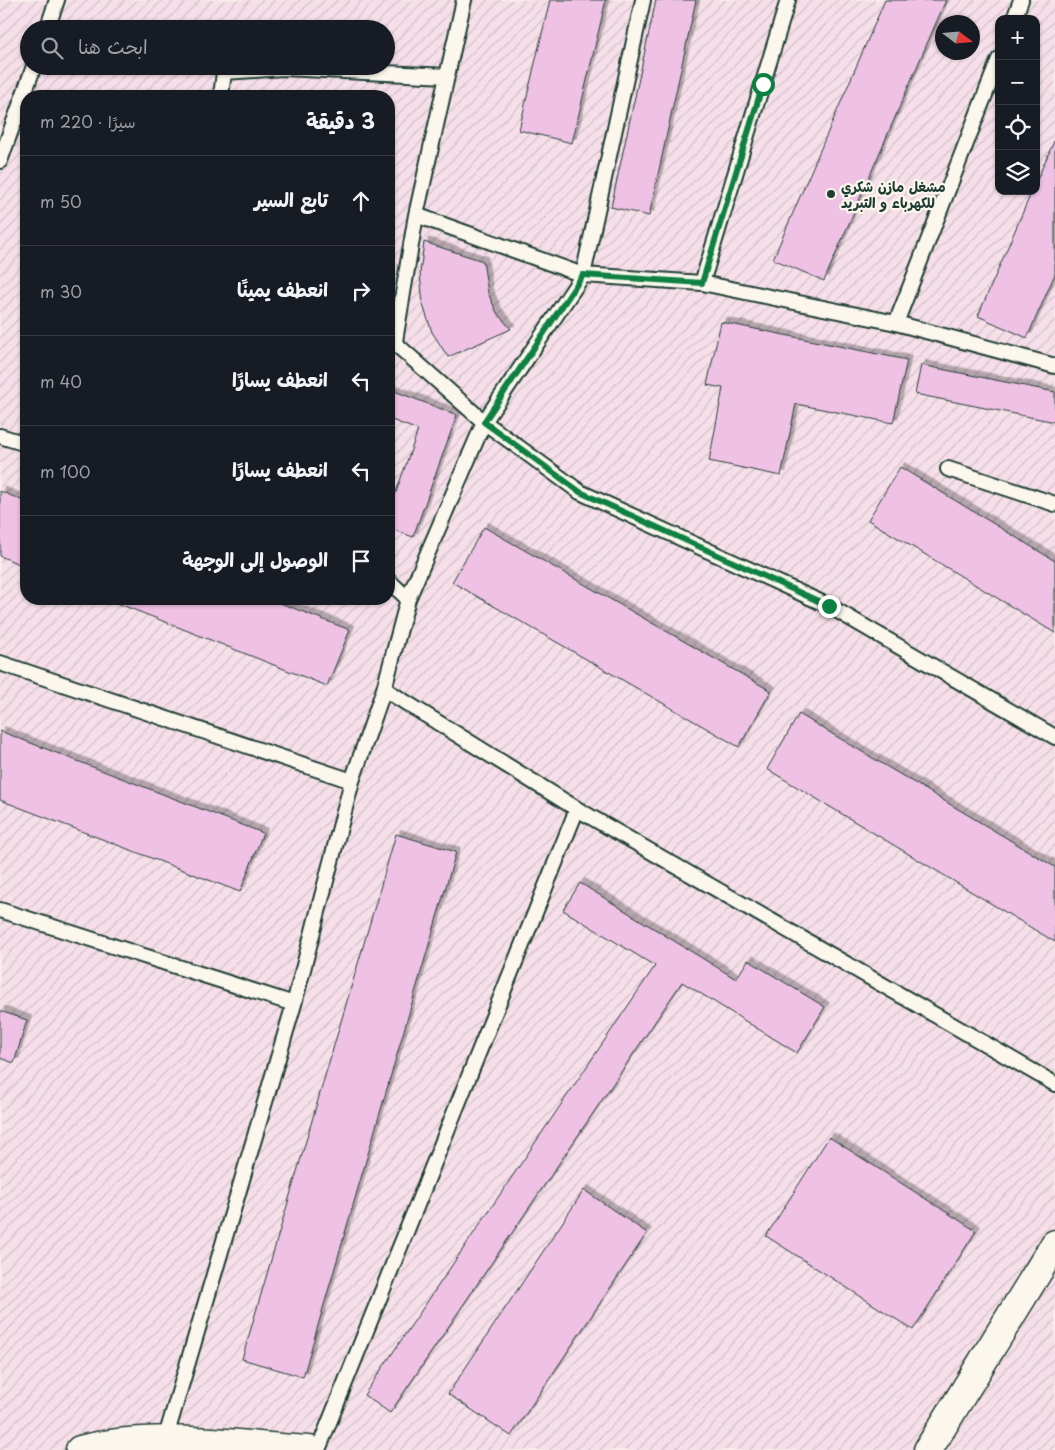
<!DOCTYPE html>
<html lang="ar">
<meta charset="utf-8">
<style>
body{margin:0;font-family:"Playpen Sans","Playpen Sans Arabic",sans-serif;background:#20242c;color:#f1f3f6;direction:rtl}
.controls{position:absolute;right:15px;top:15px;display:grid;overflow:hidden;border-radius:10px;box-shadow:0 1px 4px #0004}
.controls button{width:45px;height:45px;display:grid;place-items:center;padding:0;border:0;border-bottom:1px solid #363941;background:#171b24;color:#f1f3f6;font:25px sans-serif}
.compass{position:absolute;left:935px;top:15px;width:45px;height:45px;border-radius:50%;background:#171b24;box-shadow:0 1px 4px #0004;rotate:106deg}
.stop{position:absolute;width:15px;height:15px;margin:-11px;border:4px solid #0b8043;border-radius:50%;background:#fff}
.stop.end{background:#0b8043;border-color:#fff;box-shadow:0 1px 5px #0008}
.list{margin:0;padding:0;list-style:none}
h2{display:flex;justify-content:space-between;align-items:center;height:65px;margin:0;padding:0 20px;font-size:21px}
h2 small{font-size:16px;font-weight:400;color:#9ea1a6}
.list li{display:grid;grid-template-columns:32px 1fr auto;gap:15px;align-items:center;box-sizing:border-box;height:90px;padding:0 20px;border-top:1px solid #363941}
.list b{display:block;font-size:19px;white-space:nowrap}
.list em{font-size:16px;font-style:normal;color:#9ea1a6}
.icon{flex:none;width:28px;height:28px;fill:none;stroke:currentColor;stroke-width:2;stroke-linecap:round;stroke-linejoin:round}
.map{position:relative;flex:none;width:1055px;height:1450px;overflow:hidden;direction:ltr}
.search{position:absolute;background:#171b24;box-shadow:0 1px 4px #0004;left:20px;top:20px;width:375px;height:55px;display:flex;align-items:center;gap:12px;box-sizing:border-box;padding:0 18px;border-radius:28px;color:#9ea1a6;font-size:19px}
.panel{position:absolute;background:#171b24;box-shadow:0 1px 4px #0004;left:20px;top:90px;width:375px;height:515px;border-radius:20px;direction:rtl}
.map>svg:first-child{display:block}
.industrial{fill:url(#industrial-furrows);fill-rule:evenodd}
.building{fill:#efc1e5;stroke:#1f3d34;filter:url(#shadow)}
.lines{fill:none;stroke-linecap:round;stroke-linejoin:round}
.service-casing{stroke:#1f3d34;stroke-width:18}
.minor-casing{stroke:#1f3d34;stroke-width:31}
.service{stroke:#fbf7ec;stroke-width:14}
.minor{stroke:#fbf7ec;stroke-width:28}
.route{stroke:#0b8043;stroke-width:6}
.poi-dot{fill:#1f3d34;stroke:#fbf7ec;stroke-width:2}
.labels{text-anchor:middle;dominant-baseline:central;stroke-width:4.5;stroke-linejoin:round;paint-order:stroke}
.poi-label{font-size:14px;font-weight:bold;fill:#1f3d34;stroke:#fbf7ec;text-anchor:start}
</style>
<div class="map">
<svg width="1055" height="1450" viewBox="0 0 1055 1450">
<defs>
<pattern id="industrial-furrows" width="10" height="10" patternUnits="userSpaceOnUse" patternTransform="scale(1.25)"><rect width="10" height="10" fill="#f6dfe9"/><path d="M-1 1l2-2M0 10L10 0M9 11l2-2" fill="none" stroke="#d2c0c8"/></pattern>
<filter id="shadow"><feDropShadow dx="4.5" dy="-4.5" stdDeviation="0" flood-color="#0004"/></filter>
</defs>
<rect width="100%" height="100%" fill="#f9eceb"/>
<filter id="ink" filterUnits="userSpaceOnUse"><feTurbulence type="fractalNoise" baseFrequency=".02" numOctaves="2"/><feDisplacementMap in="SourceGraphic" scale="10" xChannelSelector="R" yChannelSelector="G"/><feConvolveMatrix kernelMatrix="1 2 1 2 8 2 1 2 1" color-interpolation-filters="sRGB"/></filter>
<g filter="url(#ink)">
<path class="industrial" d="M0 0H1055V1450H0ZM999 19H1036V191H999ZM942 22H972V52H942ZM29 29H386V66H29ZM26 96H389V599H26Z"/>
<path class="building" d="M550 0H606L572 143 519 130Z
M656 0H696L649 216 611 207Z
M885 0H946L824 281 773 259Z
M1055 139V274L1027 338 978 316 1032 191H1036V182Z
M424 242 483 261 488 293 497 313 511 329 448 357 432 332 423 305 420 273Z
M721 322 907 360 893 423 796 404 781 476 709 461 723 388 707 385Z
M921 365 1055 392V422L915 394Z
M389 389 457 415 413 537 389 528V512L418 430 389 419Z
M900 467 1055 561V633L868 520Z
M0 491 26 502V567L0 556Z
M484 527 771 691 739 747 452 582Z
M107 599H270L350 630 327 686Z
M799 714 1055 867V942L767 769Z
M0 731 263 833 240 892 0 800Z
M396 834 456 852 303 1377 242 1359Z
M580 883 736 979 748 960 825 1007 797 1053 682 982 390 1413 364 1395 655 966 563 910Z
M0 1011 27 1020 14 1063 0 1058Z
M829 1137 976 1231 913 1330 766 1236Z
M584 1190 647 1233 511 1436 448 1394Z"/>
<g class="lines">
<g class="service-casing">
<path id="service" d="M1014 19 1021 0
M47 29 57 0
M221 96 224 72 283 68 447 76
M0 161 34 66
M416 215 583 275 702 283 896 323 1055 366
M702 283 788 0
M896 323 999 59
M389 338 484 422 580 492 829 606 1055 737
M395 341 416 215 464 0
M0 436 26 444
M948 469 1055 504
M389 581 408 599
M0 663 352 781
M384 689 577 809 1055 1084
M0 910 294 1004
M165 1440 294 1004 352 781 384 689 408 599 484 422 583 275 643 0
M318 1450 577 809"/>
</g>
<g class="minor-casing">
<path id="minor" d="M80 1450C154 1431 234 1445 309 1450
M928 1450 1055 1244"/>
</g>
<use href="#service" class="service"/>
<use href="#minor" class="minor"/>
</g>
</g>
<g class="lines" filter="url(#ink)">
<path class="route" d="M763 84 702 283 583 275 484 422 580 492 829 606"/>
</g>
<circle class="poi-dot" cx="831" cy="194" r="5"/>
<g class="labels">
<g class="poi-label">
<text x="841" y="186">مشغل مازن شكري<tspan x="841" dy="16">للكهرباء و التبريد</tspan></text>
</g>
</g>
</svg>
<div class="controls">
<button>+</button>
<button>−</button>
<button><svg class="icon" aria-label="locate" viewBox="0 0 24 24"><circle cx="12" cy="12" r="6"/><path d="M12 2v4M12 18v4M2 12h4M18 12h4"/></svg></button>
<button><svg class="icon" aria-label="layers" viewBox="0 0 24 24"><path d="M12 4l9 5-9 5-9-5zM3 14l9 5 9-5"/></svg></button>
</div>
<svg class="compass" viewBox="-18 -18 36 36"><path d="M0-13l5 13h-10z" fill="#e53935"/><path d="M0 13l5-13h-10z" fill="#9ea1a6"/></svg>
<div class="stop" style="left:763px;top:84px"></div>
<div class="stop end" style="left:829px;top:606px"></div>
<div class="search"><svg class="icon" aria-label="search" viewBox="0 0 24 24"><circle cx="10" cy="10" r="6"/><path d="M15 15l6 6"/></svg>ابحث هنا</div>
<section class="panel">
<h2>3 دقيقة<small>سيرًا · 220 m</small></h2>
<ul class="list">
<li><svg class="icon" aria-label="ahead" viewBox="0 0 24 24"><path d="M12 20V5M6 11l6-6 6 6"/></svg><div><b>تابع السير</b></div><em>50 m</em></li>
<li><svg class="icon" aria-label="right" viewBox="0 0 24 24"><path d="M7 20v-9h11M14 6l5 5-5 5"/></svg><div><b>انعطف يمينًا</b></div><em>30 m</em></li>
<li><svg class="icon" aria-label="left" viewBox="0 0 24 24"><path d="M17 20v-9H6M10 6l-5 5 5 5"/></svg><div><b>انعطف يسارًا</b></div><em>40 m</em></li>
<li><svg class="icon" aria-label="left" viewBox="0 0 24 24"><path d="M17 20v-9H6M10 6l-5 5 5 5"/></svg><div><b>انعطف يسارًا</b></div><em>100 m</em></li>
<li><svg class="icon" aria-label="arrive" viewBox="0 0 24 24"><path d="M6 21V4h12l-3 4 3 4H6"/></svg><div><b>الوصول إلى الوجهة</b></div></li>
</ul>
</section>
</div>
